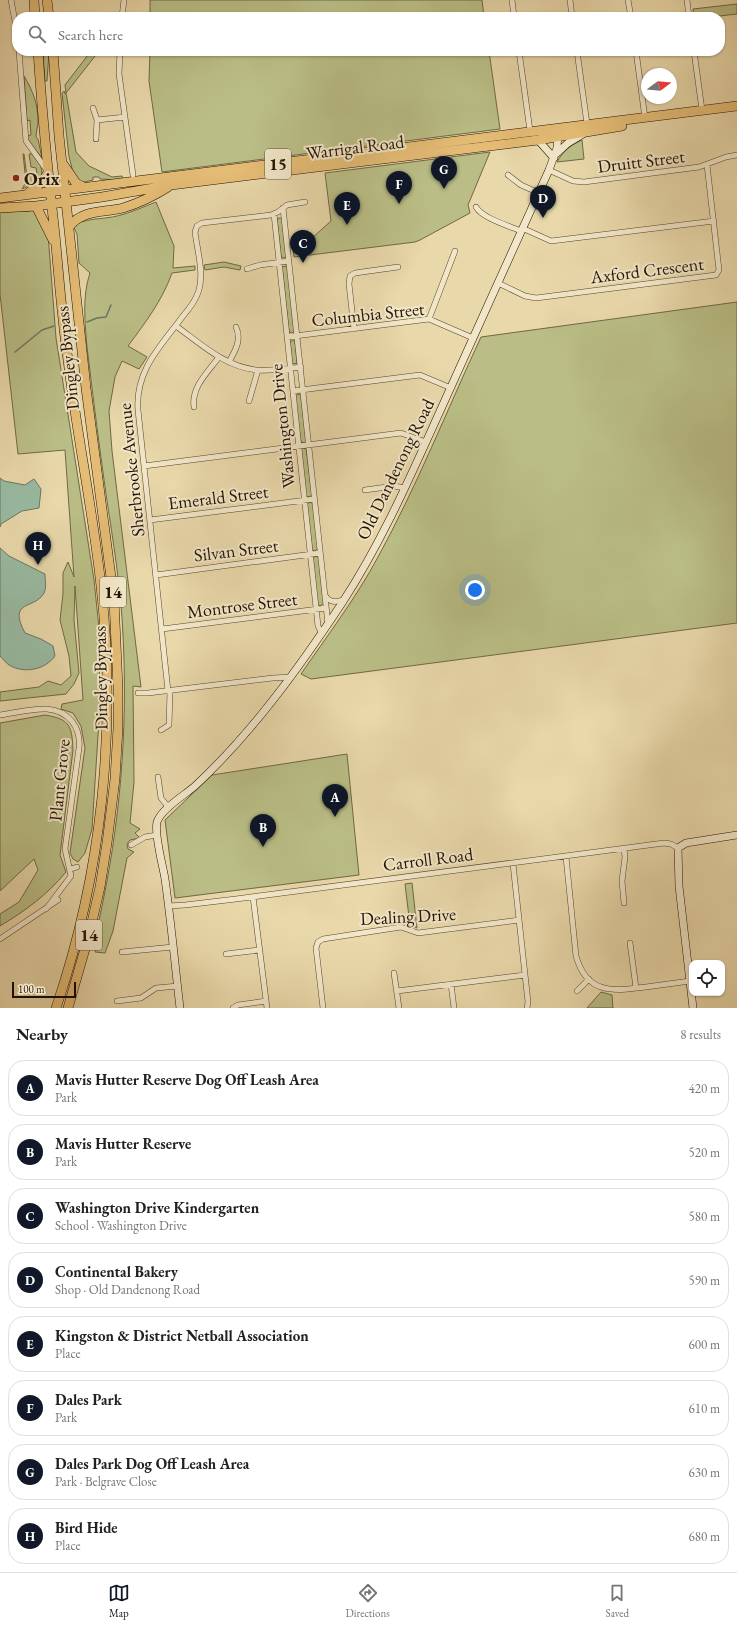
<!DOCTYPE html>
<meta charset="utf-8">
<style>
body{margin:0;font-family:"EB Garamond",serif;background:#f6f6f6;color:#202124}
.controls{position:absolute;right:12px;bottom:12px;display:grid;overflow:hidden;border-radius:8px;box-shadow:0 1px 3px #0004}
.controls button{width:36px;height:36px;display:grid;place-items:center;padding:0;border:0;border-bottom:1px solid #e0e0e0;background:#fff;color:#202124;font:20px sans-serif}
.compass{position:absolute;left:641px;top:68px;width:36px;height:36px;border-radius:50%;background:#fff;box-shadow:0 1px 3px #0004;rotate:74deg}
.scale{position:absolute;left:12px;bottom:10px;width:64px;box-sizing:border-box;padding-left:4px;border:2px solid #241201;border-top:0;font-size:11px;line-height:14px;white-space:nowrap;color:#241201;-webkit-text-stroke:3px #f1e6c8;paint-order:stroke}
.you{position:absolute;left:475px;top:590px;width:14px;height:14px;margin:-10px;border:3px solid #fff;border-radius:50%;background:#1a73e8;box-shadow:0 0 0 6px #1a73e833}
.badge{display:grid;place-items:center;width:26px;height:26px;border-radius:50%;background:#111827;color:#fff;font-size:13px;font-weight:700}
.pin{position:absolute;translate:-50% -33px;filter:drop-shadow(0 1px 2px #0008)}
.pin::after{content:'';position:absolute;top:21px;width:14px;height:12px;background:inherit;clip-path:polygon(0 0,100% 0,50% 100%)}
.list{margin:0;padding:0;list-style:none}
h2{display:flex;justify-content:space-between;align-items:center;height:52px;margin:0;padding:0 16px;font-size:17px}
h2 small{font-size:13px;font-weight:400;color:#757577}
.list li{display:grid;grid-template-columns:26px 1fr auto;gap:12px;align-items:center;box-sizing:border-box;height:56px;margin:0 8px 8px;padding:0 8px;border:1px solid #e0e0e0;border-radius:16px}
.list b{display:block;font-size:15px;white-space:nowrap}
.list p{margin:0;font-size:13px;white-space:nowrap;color:#757577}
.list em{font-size:13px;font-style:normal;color:#757577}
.icon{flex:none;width:22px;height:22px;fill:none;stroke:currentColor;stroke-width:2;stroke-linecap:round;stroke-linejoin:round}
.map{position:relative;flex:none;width:737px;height:1008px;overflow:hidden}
.search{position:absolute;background:#fff;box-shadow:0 1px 3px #0004;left:12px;right:12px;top:12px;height:44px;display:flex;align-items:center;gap:10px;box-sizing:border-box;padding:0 14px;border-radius:16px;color:#757577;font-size:15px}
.sheet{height:564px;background:#fff}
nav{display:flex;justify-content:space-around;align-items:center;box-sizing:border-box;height:56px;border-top:1px solid #e0e0e0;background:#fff;font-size:11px;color:#757577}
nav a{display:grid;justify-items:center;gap:2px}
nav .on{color:#111827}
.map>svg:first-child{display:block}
.green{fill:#babe86;stroke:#6f6844}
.water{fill:#99bba3;stroke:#6a7762}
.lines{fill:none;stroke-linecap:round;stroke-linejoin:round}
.stream{stroke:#6a7762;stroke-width:1.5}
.street-casing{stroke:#55442b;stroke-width:6}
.secondary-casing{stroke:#241201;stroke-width:8}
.highway-casing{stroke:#241201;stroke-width:10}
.street{stroke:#f1e6c8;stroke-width:5}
.secondary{stroke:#f1e6c8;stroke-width:7}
.highway{stroke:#e4bc75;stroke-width:9}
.poi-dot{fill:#8f2418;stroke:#f1e6c8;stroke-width:1.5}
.labels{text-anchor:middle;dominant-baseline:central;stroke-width:4;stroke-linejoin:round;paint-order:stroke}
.shield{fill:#f1e6c8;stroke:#62523d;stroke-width:1}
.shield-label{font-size:17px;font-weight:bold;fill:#241201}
.street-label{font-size:18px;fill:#241201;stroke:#f1e6c8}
.poi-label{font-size:18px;font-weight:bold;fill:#241201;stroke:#f1e6c8;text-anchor:start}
</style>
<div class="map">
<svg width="737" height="1008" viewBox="0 0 737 1008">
<rect width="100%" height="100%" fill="#e9d8aa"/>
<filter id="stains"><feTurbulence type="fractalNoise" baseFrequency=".005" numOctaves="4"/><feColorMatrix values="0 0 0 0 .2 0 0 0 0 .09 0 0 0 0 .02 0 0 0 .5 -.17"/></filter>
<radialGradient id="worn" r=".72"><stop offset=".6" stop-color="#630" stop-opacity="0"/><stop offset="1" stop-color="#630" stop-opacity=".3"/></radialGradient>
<path class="green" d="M150 0H482L484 17H150Z
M737 4V14L711 17H694L693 9Z
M43 51 49 52 47 81H45Z
M91 51H99L66 93 76 152 89 166 112 177 122 176 123 180 100 179 99 177H93V180L80 183 73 172 69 157 62 93 64 91 65 94 66 93 65 85Z
M150 51H489L500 129 162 172 149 81Z
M24 76C33 91 38 104 38 122 38 127 36 131 36 137L38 139 42 158 29 141 27 136 31 135 30 120 27 121Z
M582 140 584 159 557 162C563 151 571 145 582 140Z
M490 152 468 205 470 213 420 240 415 242 294 257 292 240 312 238 331 221 325 173Z
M23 154H24L27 177 37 173 36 168 31 167 29 154H32L41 166 42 174 37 182 22 189 26 182Z
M156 202 174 246 173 268 195 266V270L172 273C162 301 145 323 128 346L147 357 139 369 122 361 115 377 109 411 112 451 141 687 133 686 134 782 130 823 140 829 135 833 140 838 130 840 127 844 128 849 134 852 127 858 113 931 105 953 95 952 99 930V920C120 826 128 731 123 635 121 588 113 541 106 494 99 445 93 396 87 347 85 324 82 296 90 273L79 263 77 234 74 228 80 219 82 222C93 218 105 219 117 216 130 213 143 207 156 202Z
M30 210 36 211 48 234 56 338 94 580 100 638 99 720 92 829 85 853 78 862 73 859 70 853 85 748 81 726 73 713 61 709 62 704 83 700 75 586 74 620 79 673 74 684 66 694 0 701V692L39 687 48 681 61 685 71 676 69 656 60 620 63 594V573L68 562 74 577 65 450 18 454 0 294V212L30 211Z
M279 218H282L286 257 284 258 281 257 277 219Z
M224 262 241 266 240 270 224 267 205 270 204 265Z
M285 266 288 268 294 331 292 333 289 332 282 267Z
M737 302V623L311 679 301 674C327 636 356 598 378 557 417 486 447 410 481 337Z
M293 340 295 341 297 363 294 364 292 362 290 342Z
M298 394 301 395 306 442 304 443 301 442 295 397Z
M303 448H306L312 494 310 497 306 496 301 450Z
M310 502 313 504 318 548 315 551 312 550 307 504Z
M316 556 319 558 324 603 320 606 317 604 313 558Z
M45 715C70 719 72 726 73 750L60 855 66 872C47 895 25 911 0 926V914L19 902 38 870 34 859 0 891V723Z
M347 754 359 875 175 898 165 820 212 775Z
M412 883 417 928 410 925 405 884Z
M601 992 612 995 613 1008H587Z"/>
<path class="water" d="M0 478 4 481 25 485 34 479 41 489 39 508 22 511 1 524 0 527Z
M0 548 9 556 45 574C45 581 47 587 44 593 35 610 7 599 25 633L41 639 53 646 55 656C45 670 24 674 9 665 6 663 3 659 0 656Z"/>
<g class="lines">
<path class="stream" d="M87 322 97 318 106 317 111 305
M15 352 42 330 54 326"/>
<g class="street-casing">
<path id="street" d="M11 0 17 32
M512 0 514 17
M570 0 572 17
M628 0 631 17
M687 0 689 17
M122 17 124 0
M19 51 26 141 46 169
M120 51 119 74 133 175
M519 51 530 131
M577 51 587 124
M636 51 645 118
M694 51 702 110
M93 108 97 120 96 139
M97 120 125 117
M549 170 573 181 584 182 699 167 726 157 737 155
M508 175 521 185 539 193
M476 207C482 218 509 226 521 231
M283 208 328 624
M274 214 318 626 322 634
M522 228 551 241 714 221
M247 269 260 265 289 261
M498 283 525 296 536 298 716 275 719 270 707 165
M429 319 455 251
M176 326C201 344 225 367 257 370 272 371 286 369 301 367
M354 329 349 284 350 276 355 273 398 267
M287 337 429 319 473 338
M229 362C235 351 242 340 236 327
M293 391 420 375 451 388
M249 401 258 370
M194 407C191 387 208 372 219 357
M144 466 401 433 426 442
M365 490 394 486 405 488
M150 520 314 499
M156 575 320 553
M325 595C329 603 336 602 344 600
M162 629 326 608
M168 691 138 410C135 370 161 346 183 316 190 308 196 300 199 290 204 272 197 249 195 232L197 226 202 223 271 215 278 212 287 205 305 202
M138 693H148L273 678 291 677
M0 715C15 713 32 708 47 709 69 711 81 727 79 748L65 849 71 876 46 909
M161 730 169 725 170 691
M158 777 161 798 169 808
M131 845 145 837 157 835
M624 849 625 857 622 881 624 903
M566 857 576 956C587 995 613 991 646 987 661 985 675 983 690 981
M513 864 528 1002 527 1008
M71 869 77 867
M253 897 267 1008
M168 906 185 905 236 899 664 843 671 844 678 848
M0 939 58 900
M630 943 636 988
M122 952 173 947
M226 954 259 950
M394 973 399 1008
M451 984 454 1008
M397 991 525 975
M577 991 589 979
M117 1001 141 998 156 988 178 986
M233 1008 238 1005 266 1001
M323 1008 316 948 318 942 323 939 401 927 418 933 519 920"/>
</g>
<g class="secondary-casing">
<path id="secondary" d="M538 140 554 158
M556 154 568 143 583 134
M180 1008C175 965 171 922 165 879 163 866 154 834 157 822 161 809 185 795 195 786 252 733 299 668 342 603 380 545 408 482 436 420 474 337 511 253 549 170L557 148 558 132
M693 1008 679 886 678 848 686 843 737 835"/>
</g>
<g class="highway-casing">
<path id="highway" d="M34 0 35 17
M47 0 49 17
M38 51C42 113 48 174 55 235 59 277 62 319 68 360 77 436 93 511 101 586 117 728 102 873 56 1008
M53 51 59 136 86 388 114 600 118 688V728L115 779 107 843 100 887 89 935 68 1008
M63 164 76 183 83 187
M26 195 43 181 48 173
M0 198 737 106
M36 206 53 240
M0 208 36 206 102 197 171 185 538 140 622 126
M69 227C82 209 104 213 123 208 139 203 154 196 168 187"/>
</g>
<use href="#street" class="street"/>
<use href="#secondary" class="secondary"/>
<use href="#highway" class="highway"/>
</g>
<circle class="poi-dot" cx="16" cy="178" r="4"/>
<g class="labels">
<g class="shield">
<rect x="265" y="149" width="26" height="30" rx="3"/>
<rect x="100" y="577" width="26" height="30" rx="3"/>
<rect x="76" y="920" width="26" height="30" rx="3"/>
</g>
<g class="shield-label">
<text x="278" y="164">15</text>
<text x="113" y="592">14</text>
<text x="89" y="935">14</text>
</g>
<g class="street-label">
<text transform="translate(355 147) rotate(-7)">Warrigal Road</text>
<text transform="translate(641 161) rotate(-7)">Druitt Street</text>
<text transform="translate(647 270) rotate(-7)">Axford Crescent</text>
<text transform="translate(368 314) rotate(-6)">Columbia Street</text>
<text transform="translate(67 358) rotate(-96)">Dingley Bypass</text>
<text transform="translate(282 426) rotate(-96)">Washington Drive</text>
<text transform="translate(395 469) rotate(-64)">Old Dandenong Road</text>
<text transform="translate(131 470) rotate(-96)">Sherbrooke Avenue</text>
<text transform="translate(218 497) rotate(-7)">Emerald Street</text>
<text transform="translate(236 550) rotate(-7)">Silvan Street</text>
<text transform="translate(242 605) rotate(-7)">Montrose Street</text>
<text transform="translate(100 678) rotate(-91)">Dingley Bypass</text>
<text transform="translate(59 780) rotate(-84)">Plant Grove</text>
<text transform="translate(428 859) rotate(-7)">Carroll Road</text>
<text transform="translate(408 916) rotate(-3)">Dealing Drive</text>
</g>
<g class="poi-label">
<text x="24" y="178">Orix</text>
</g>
</g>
<rect width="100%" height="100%" filter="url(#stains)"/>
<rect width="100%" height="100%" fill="url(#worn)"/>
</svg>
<div class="controls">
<button><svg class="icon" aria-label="locate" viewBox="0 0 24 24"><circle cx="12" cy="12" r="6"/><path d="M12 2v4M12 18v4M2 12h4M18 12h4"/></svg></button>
</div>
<svg class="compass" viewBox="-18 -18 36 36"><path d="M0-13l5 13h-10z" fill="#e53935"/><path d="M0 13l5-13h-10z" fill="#757577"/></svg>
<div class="scale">100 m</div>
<div class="you"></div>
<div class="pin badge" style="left:335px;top:817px">A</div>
<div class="pin badge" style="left:263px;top:847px">B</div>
<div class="pin badge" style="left:303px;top:263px">C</div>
<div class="pin badge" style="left:543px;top:218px">D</div>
<div class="pin badge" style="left:347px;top:225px">E</div>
<div class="pin badge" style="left:399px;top:204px">F</div>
<div class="pin badge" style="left:444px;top:189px">G</div>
<div class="pin badge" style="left:38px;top:565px">H</div>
<div class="search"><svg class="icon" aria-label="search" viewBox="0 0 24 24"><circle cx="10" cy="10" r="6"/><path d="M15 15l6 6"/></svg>Search here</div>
</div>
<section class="sheet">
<h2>Nearby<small>8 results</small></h2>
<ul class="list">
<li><span class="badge">A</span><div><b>Mavis Hutter Reserve Dog Off Leash Area</b><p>Park</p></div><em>420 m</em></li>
<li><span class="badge">B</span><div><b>Mavis Hutter Reserve</b><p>Park</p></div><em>520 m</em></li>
<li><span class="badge">C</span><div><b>Washington Drive Kindergarten</b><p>School · Washington Drive</p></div><em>580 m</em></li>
<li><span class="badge">D</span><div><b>Continental Bakery</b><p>Shop · Old Dandenong Road</p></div><em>590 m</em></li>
<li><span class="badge">E</span><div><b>Kingston &amp; District Netball Association</b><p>Place</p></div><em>600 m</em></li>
<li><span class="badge">F</span><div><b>Dales Park</b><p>Park</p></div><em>610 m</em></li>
<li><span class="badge">G</span><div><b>Dales Park Dog Off Leash Area</b><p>Park · Belgrave Close</p></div><em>630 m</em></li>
<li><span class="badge">H</span><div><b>Bird Hide</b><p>Place</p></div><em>680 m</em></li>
</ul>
</section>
<nav>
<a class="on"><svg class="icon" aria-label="map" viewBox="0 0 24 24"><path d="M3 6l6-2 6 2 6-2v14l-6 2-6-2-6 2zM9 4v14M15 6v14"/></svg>Map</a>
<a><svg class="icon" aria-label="directions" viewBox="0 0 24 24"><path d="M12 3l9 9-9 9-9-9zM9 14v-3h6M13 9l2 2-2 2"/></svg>Directions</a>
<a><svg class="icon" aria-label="saved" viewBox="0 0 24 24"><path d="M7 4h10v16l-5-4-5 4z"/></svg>Saved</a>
</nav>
